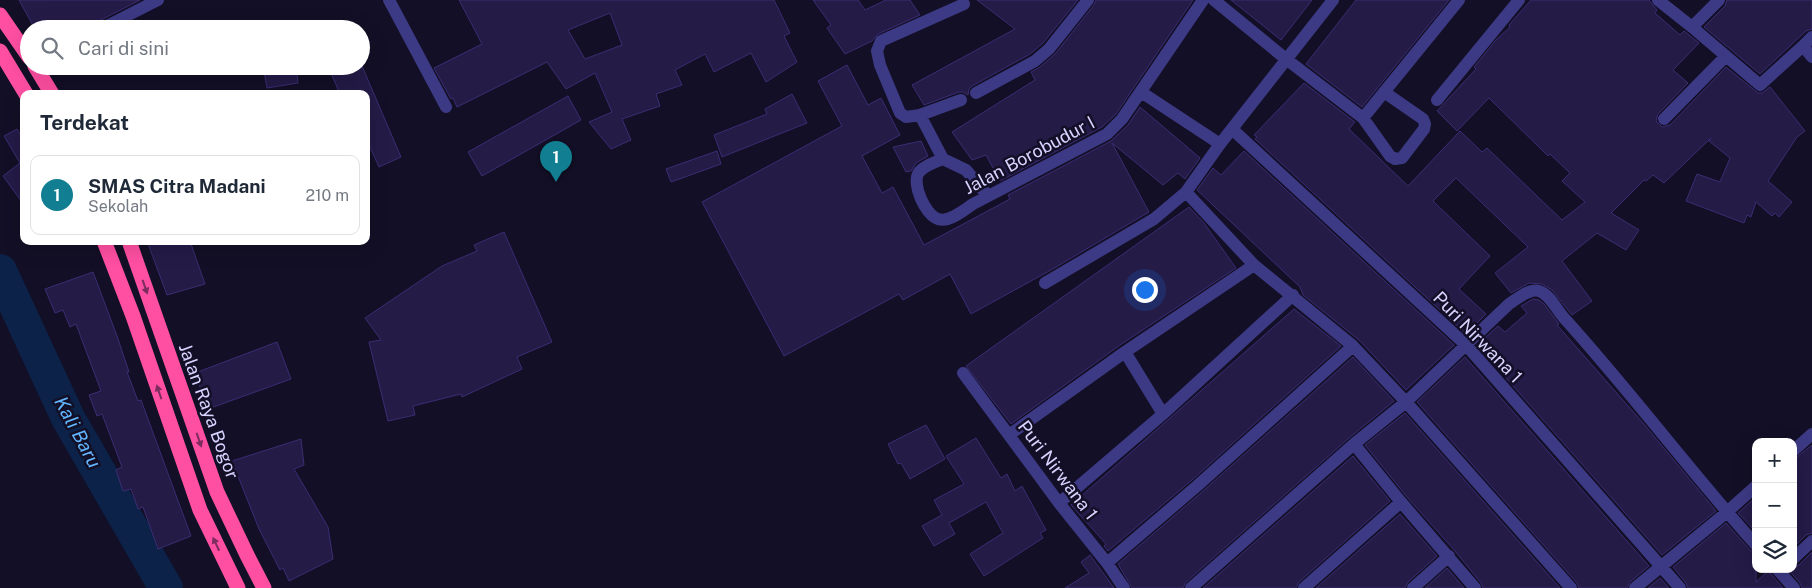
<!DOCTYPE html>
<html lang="id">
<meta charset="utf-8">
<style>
body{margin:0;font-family:"Public Sans",sans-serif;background:#f6f6f7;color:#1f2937}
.controls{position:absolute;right:15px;bottom:15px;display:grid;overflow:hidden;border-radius:10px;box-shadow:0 5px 20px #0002}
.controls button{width:45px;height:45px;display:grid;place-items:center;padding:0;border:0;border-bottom:1px solid #e0e1e3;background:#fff;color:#1f2937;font:25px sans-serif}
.you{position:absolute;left:1144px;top:289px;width:18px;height:18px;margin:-12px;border:4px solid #fff;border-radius:50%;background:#1a73e8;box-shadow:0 0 0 8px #1a73e833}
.badge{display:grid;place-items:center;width:32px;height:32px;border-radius:50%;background:#117e91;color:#fff;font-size:16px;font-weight:700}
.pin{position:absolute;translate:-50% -41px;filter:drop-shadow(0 1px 2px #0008)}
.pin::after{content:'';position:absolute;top:26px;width:18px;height:15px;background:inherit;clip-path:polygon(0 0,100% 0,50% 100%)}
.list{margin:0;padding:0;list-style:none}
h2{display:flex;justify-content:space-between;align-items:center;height:65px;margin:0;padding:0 20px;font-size:21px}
h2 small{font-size:16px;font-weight:400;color:#747a83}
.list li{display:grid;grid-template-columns:32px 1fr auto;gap:15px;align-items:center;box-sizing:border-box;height:80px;margin:0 10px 10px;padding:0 10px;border:1px solid #e0e1e3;border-radius:10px}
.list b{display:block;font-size:19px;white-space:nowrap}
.list p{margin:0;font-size:16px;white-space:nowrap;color:#747a83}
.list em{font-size:16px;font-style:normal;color:#747a83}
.icon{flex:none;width:28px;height:28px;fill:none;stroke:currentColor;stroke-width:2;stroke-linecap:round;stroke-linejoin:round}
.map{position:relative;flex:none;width:1812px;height:588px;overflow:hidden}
.search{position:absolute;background:#fff;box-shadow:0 5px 20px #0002;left:20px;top:20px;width:350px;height:55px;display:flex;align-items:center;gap:12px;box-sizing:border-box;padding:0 18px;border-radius:28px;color:#747a83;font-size:19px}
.panel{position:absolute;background:#fff;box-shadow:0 5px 20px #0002;left:20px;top:90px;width:350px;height:155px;border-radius:10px}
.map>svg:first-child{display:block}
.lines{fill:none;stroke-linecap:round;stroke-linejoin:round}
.river{stroke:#0c2248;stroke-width:34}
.building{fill:#241b47;stroke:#3b2d73;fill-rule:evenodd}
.street{stroke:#3d3a85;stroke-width:12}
.highway{stroke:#ff4fa3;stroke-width:15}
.oneway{fill:#7d2c5e}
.labels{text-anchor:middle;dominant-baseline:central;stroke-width:5;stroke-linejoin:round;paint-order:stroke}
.street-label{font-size:18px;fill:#d9d4ff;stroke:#130f26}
.water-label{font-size:19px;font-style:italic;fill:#62b6ff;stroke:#130f26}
</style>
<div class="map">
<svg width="1812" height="588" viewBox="0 0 1812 588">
<rect width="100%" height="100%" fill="#130f26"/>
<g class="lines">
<path class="river" d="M0 271 68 418 166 588"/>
</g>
<path class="building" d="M19 0H140L97 22 91 29H60L56 20 42 29H35Z
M459 0H774L790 33 784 36 797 62 766 82 751 53 714 72 705 54 675 70 682 85 656 94 660 106 622 119 631 140 611 149 589 122 612 112 595 73 566 89 547 62 457 107 453 98 451 99 434 68 482 44ZM610 13 622 45 585 59 568 30Z
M813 0H858L865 10 886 0H910L920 15 878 34 872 41 845 54 827 28 831 25Z
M977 0H1078L1043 43 1030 54 972 86 969 89 968 95 963 92H959L924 105 912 85 1015 29Z
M1096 0H1193L1116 114 1102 127 1000 181 986 155 972 160 952 132 1035 80 1031 72 1040 67 1055 54 1094 5Z
M1231 0H1312L1281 40Z
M1356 0H1449L1362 107 1306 64Z
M1531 0H1649L1657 10 1655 13 1680 35 1684 31 1699 43 1673 70 1688 83 1658 114 1656 121 1662 127 1670 125 1726 67 1758 93H1762L1770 87 1805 131 1797 137 1768 181 1792 202 1779 217 1775 213 1772 216 1756 202 1751 217 1747 215 1744 223 1686 201 1697 174 1720 182 1730 158 1709 141 1711 138 1664 183 1653 175 1646 181 1644 180 1611 213 1639 230 1626 250 1597 233 1562 261 1592 301 1572 315 1552 290 1542 284 1529 283 1511 293 1495 273 1528 247 1456 178 1433 201 1490 256 1459 289 1486 314 1466 334 1255 139 1257 137 1254 135 1304 83 1355 122 1349 129 1408 186 1460 131 1482 152 1487 148 1562 220 1585 202 1562 181 1570 173 1550 154 1548 156 1489 98 1457 131 1437 111 1476 69 1474 67 1496 40 1510 27 1509 25Z
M1727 0H1812V29L1806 31 1760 74 1704 27 1725 6Z
M847 65 868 105 881 98 900 135 862 156 882 193 893 187 924 245 1010 199 1008 195 1111 141 1128 125 1140 107 1200 158 1185 179 1178 173 1163 185 1112 143 1149 212 1051 270 971 314 950 274 903 300 899 294 784 356 702 202 842 126 818 81Z
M263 66H296L298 83 267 88Z
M328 66H362L401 157 379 167 366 138V94H340Z
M792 94 807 123 722 157 714 135 767 114 765 109Z
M568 96 581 120 482 176 468 152Z
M17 129 24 141V205L3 176 20 163 4 136Z
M921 141 928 156 916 163 911 171 906 172 893 147Z
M717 151 721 164 671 182 666 169Z
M1244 151 1454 345 1406 390 1359 340 1303 295 1300 287 1197 190 1213 168 1221 175Z
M1189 207 1204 223 1236 268 1120 345 1011 424 966 366Z
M504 232 552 342 517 357 522 369 462 397 461 394 413 406 415 415 388 421 369 342 381 340 365 318 442 266 477 251 474 245Z
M147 241H190L205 284 167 295Z
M93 272 117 336 129 372H127L138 401 141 400 191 536 158 549 143 507 138 509 131 489 123 491 116 470 122 467 102 414 97 416 89 395 101 391 76 324 70 327 63 310 55 313 45 289Z
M1533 299 1539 300 1544 304 1559 324 1557 325 1643 423 1716 511 1662 555 1477 345 1498 326 1505 332 1527 313 1521 306Z
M1294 309 1341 346 1192 480 1108 551 1104 546 1106 544 1071 505Z
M277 342 291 379 208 409 195 373Z
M1353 357 1394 401 1349 438 1186 582 1183 588H1132L1118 564 1202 492Z
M1465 357 1649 566 1630 582 1627 588H1579L1577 583 1417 402Z
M1405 413 1560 588H1483L1481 583 1455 551 1407 497 1365 445Z
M926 425 945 459 910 479 901 463 898 464 888 444Z
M976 438 1001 478 1007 474 1015 491 1022 486 1046 530 1040 533 1043 538 984 576 970 554 1003 533 986 502 949 523 955 534 934 546 922 526 942 515 934 500 964 484 946 456Z
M301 439 304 465 294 469 328 527 333 559 289 581 283 568 280 570 259 529 232 461Z
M1812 445V533L1806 535 1793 548V460Z
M1353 456 1390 501 1299 582 1296 588H1203Z
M1756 497V532L1738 513Z
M1400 514 1437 556 1408 582 1405 588H1316Z
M1726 523 1750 550 1756 553V582L1769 570 1771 574 1783 588H1688L1686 583 1673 567Z
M1812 552V588H1802L1800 583 1788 569H1793V567L1799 565Z
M1090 555 1114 588H1065L1089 573 1081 562Z
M1447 568 1464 588H1425Z
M1660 578 1669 588H1648Z"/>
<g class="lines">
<path class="street" d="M389 0 446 107
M1214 0 1286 59 1363 118 1459 0
M1658 0 1692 27 1760 85 1803 46
M1692 27 1719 0
M101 29 158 0
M1812 37 1803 46 1812 57
M1141 92 1220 144
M976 93 1035 61 1049 49 1088 0
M961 100 920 115 906 117 900 113 880 65 877 51 881 41 964 4
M1437 100 1519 0
M920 115 943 159
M1363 118 1390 156 1395 159 1402 158 1424 129 1425 124 1423 119 1384 92
M1664 119 1726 56
M1232 129 1466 345 1680 588
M943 159C935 162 925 165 919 172 911 183 925 215 938 219 949 223 964 210 973 204L1107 134 1122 119 1203 0
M943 159 966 170 988 196
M1186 192 1254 265 1353 346 1406 402 1571 588
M1045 283 1154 219 1186 192 1220 144 1333 0
M1125 352 1163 414
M963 373 1059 503 1107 563 1124 588
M1009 435 1125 352 1254 265
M1354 444 1401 502 1475 588
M1793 451 1812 434
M1059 503 1163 414 1293 295
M1793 559 1812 541
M1107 563 1197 486 1353 346
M1777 569 1794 588
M1191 588 1354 444 1406 402 1509 304C1517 299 1529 288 1539 291 1550 294 1557 311 1565 319 1631 392 1690 471 1756 545
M1304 588 1401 502
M1413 588 1449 556
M1635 588 1727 512 1756 486"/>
<path class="highway" d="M0 15 29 57
M0 51 26 94
M35 66 52 94
M104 241 133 316 200 510 238 588
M129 241 217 492 247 555 264 588"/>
</g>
<defs><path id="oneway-solid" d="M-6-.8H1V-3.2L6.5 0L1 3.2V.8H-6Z" transform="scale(1.25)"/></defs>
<g class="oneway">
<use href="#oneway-solid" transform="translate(145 287) rotate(71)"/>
<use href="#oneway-solid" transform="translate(159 392) rotate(-109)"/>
<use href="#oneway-solid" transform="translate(199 440) rotate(71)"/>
<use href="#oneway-solid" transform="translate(216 544) rotate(-115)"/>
</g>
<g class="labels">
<g class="street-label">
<text transform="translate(1029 155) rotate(-28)">Jalan Borobudur I</text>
<text transform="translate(1478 337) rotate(46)">Puri Nirwana 1</text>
<text transform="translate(209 411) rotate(70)">Jalan Raya Bogor</text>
<text transform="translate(1058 470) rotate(53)">Puri Nirwana 1</text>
</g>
<g class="water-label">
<text transform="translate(78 432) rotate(62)">Kali Baru</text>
</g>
</g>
</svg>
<div class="controls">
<button>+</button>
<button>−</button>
<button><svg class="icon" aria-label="layers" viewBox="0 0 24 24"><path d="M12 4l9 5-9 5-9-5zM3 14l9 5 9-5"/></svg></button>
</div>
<div class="you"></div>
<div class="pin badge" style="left:556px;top:182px">1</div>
<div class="search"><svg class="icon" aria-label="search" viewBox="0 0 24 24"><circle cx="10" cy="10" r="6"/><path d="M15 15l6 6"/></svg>Cari di sini</div>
<section class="panel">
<h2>Terdekat<small></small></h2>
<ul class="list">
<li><span class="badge">1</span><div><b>SMAS Citra Madani</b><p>Sekolah</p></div><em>210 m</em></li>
</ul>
</section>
</div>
